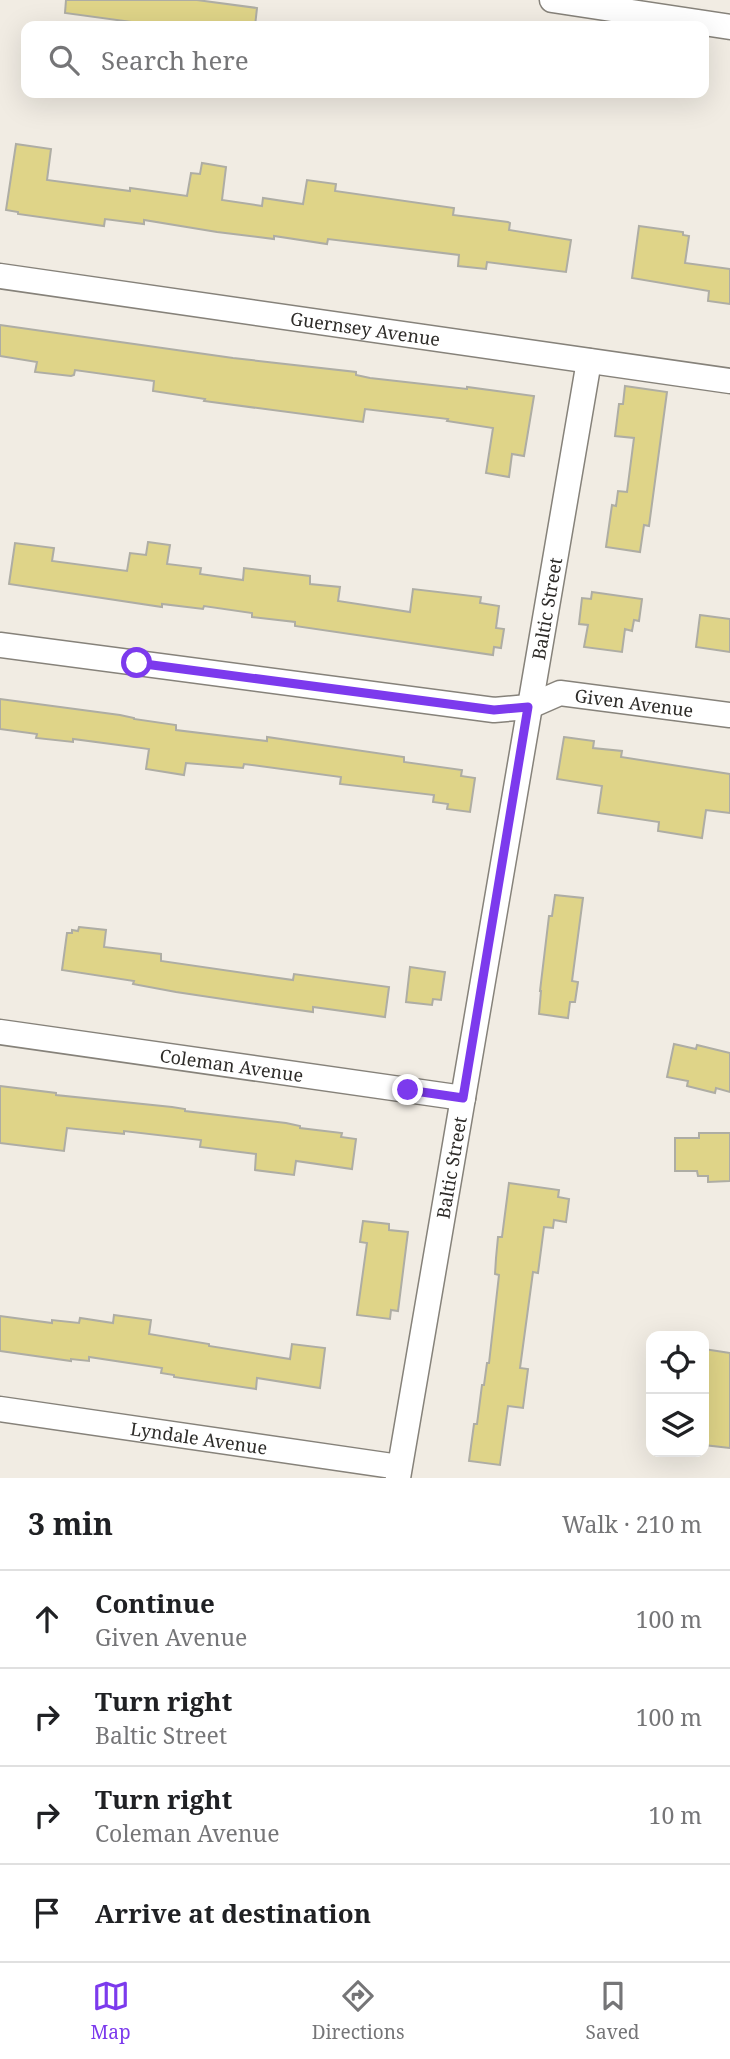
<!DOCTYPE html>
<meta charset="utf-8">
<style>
body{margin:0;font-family:"Noto Serif",serif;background:#f2f2f2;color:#202124}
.controls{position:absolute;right:21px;bottom:21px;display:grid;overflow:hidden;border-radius:14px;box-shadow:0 7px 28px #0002}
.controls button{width:63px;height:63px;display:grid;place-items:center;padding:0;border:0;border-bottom:2px solid #e0e0e0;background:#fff;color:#202124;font:35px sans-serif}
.stop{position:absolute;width:21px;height:21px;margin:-16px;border:5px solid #7c3aed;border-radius:50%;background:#fff}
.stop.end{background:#7c3aed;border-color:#fff;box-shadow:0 2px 7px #0008}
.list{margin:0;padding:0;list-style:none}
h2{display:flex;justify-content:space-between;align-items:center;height:91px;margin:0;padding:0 28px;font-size:30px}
h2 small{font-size:23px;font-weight:400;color:#757577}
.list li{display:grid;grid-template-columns:46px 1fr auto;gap:21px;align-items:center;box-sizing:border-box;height:98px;padding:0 28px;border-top:2px solid #e0e0e0}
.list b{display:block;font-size:26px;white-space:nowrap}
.list p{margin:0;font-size:23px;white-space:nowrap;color:#757577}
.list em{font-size:23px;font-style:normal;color:#757577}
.icon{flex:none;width:38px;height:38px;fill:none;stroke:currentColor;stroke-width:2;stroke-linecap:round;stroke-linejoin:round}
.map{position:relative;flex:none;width:730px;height:1478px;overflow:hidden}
.search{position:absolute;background:#fff;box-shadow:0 7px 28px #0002;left:21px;right:21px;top:21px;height:77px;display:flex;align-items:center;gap:18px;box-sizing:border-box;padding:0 24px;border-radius:14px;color:#757577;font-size:26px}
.sheet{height:483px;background:#fff}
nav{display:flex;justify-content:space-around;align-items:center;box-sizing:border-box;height:98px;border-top:2px solid #e0e0e0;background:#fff;font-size:19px;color:#757577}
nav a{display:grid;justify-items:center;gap:4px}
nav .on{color:#7c3aed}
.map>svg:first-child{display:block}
.building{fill:#dfd488;stroke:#aeada4;stroke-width:2}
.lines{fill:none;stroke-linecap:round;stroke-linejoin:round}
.minor-casing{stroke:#86827a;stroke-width:27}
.minor{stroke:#fff;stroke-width:24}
.route{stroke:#7c3aed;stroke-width:9}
.labels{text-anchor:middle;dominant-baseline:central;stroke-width:5;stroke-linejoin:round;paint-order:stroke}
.street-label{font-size:18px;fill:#2e2c29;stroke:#fef9f0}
</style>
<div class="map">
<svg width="730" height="1478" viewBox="0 0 730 1478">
<rect width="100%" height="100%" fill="#f1ece3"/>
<path class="building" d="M66 0H197L257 8 255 26H161L65 13Z
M16 144 51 149 47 180 130 191V188L187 196 191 173 200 174 202 163 226 167 222 200 262 206 263 198 303 204 307 180 336 184 335 191 454 208 453 215 508 222 510 223 509 230 571 240 566 272 487 262 486 269 458 266 459 255 328 239 327 244 274 236V239L217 232 144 220V224L105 219 104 226 18 214V212L6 210Z
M639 226 683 232V235L689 236 685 263 730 269V304L708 301 709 291 632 278Z
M0 325 233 358 356 372V375L370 378 467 389V387L534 396 524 456 512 454 509 477 486 473 493 428 447 421 448 419 365 409 363 422 204 401 205 399 153 391 154 381 75 370 74 375 71 376 35 372 37 362 0 356Z
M625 386 667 392 649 526 644 525 640 552 606 547 612 505 616 506 618 491 627 492 634 438 615 436 619 404H623Z
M148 542 170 545 167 564 201 568 200 574 243 580 244 568 310 576V584L340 587 338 601 410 612 413 589 481 597 480 603 499 606 496 628 504 629 501 648 494 647 493 655 295 626V622L252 617V613L204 606 203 609 162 604V607L9 584 15 543 54 548 52 561 127 571 130 553 146 555Z
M592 592 642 599 639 621 634 620 632 631 625 629 622 652 584 647 588 625 579 624 582 598 591 599Z
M700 615 730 619V652L696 647Z
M0 699 120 715 134 718V719L176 725V730L267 741V737L404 757V762L462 770 461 776 475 778 470 812 447 809 448 804 433 802 434 795 340 784 341 777 244 764 243 768 186 763 184 775 146 769 149 749 73 739V742L36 738 37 734 0 729Z
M564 737 594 741 593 748 622 751 621 757 730 774V813L706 810 702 838 658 831 659 822 598 813 602 786 557 779Z
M555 895 583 898 572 981 578 982 575 1002H570L568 1018 539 1014 541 991H540L549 916H552Z
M79 927 106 930 104 947 161 954V961L293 980 294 974 389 987 385 1017 313 1007V1012L270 1006 176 992 133 984 134 981 62 970 67 933H72V930L78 931Z
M410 967 445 972 441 1000 433 999 432 1005 406 1002Z
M674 1044 696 1049 697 1045 730 1053V1092L716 1088 715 1093 687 1086 688 1081 667 1077Z
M0 1086 56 1093V1095L172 1107 185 1109V1111L286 1123 300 1126V1128L342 1133 341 1137 356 1139 352 1169 296 1161 294 1175 255 1170 256 1154 200 1147 201 1140 124 1131V1134L67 1128 64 1151 0 1143Z
M699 1133H730V1181L708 1182V1176H698L697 1171H675V1138H699Z
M509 1183 559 1190 558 1197 569 1199 566 1222 554 1220 553 1228 544 1227 538 1273 533 1272 520 1368 528 1369 523 1408 508 1406 500 1465 469 1461 474 1424H477L482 1385H484L487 1363H489L499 1275 495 1274 496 1258 498 1237H502Z
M363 1221 389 1224V1230L408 1232 398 1311 391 1310 390 1319 357 1315 367 1243 360 1242Z
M114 1315 151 1320 149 1334 209 1344V1346L290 1359 292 1344 325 1348 320 1388 257 1378 256 1389 174 1377V1375L161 1373 162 1368 89 1357V1361L71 1359V1361L0 1351V1316L52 1323V1320L79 1323 80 1318 113 1323Z
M704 1349 730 1353V1448L704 1445Z"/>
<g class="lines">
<g class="minor-casing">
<g id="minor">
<path d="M552 0 730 27"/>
<path id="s1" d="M0 276 730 381"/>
<path id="s2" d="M0 645 494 710 528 707 560 693 730 715"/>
<path id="s3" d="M0 1032 463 1098"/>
<path id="s4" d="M0 1409 399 1467"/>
<path id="s5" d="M398 1478 589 361"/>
</g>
</g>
<use href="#minor" class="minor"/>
</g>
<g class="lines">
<path class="route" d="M137 663 494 710 528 707 463 1098 408 1090"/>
</g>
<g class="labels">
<g class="street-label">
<text stroke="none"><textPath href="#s1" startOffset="369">Guernsey Avenue</textPath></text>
<text stroke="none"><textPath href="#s5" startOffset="882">Baltic Street</textPath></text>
<text stroke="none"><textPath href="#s2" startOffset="642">Given Avenue</textPath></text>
<text stroke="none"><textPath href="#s3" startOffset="234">Coleman Avenue</textPath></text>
<text stroke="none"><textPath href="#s5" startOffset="315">Baltic Street</textPath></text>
<text stroke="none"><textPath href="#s4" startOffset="201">Lyndale Avenue</textPath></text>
</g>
</g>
</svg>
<div class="controls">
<button><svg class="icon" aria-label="locate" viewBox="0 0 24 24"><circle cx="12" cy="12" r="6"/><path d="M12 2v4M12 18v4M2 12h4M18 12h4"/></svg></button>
<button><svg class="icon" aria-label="layers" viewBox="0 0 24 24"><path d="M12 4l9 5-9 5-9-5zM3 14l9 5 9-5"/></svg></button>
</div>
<div class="stop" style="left:137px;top:663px"></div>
<div class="stop end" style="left:408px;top:1090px"></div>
<div class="search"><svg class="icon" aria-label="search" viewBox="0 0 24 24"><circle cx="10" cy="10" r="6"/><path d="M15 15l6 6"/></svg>Search here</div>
</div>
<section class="sheet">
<h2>3 min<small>Walk · 210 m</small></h2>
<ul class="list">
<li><svg class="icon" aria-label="ahead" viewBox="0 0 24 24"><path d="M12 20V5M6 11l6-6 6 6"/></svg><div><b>Continue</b><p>Given Avenue</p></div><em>100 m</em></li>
<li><svg class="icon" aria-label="right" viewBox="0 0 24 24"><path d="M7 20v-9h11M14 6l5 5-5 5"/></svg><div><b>Turn right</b><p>Baltic Street</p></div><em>100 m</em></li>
<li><svg class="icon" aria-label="right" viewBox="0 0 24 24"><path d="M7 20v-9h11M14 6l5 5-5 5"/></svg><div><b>Turn right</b><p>Coleman Avenue</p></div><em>10 m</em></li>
<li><svg class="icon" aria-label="arrive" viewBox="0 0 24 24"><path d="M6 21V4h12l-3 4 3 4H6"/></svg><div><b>Arrive at destination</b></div></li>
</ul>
</section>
<nav>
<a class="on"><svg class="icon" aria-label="map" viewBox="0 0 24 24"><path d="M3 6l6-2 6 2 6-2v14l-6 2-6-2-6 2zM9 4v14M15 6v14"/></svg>Map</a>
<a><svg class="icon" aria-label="directions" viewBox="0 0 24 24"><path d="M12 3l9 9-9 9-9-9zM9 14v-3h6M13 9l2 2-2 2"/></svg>Directions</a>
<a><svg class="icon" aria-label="saved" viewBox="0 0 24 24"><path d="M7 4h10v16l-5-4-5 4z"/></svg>Saved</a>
</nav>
